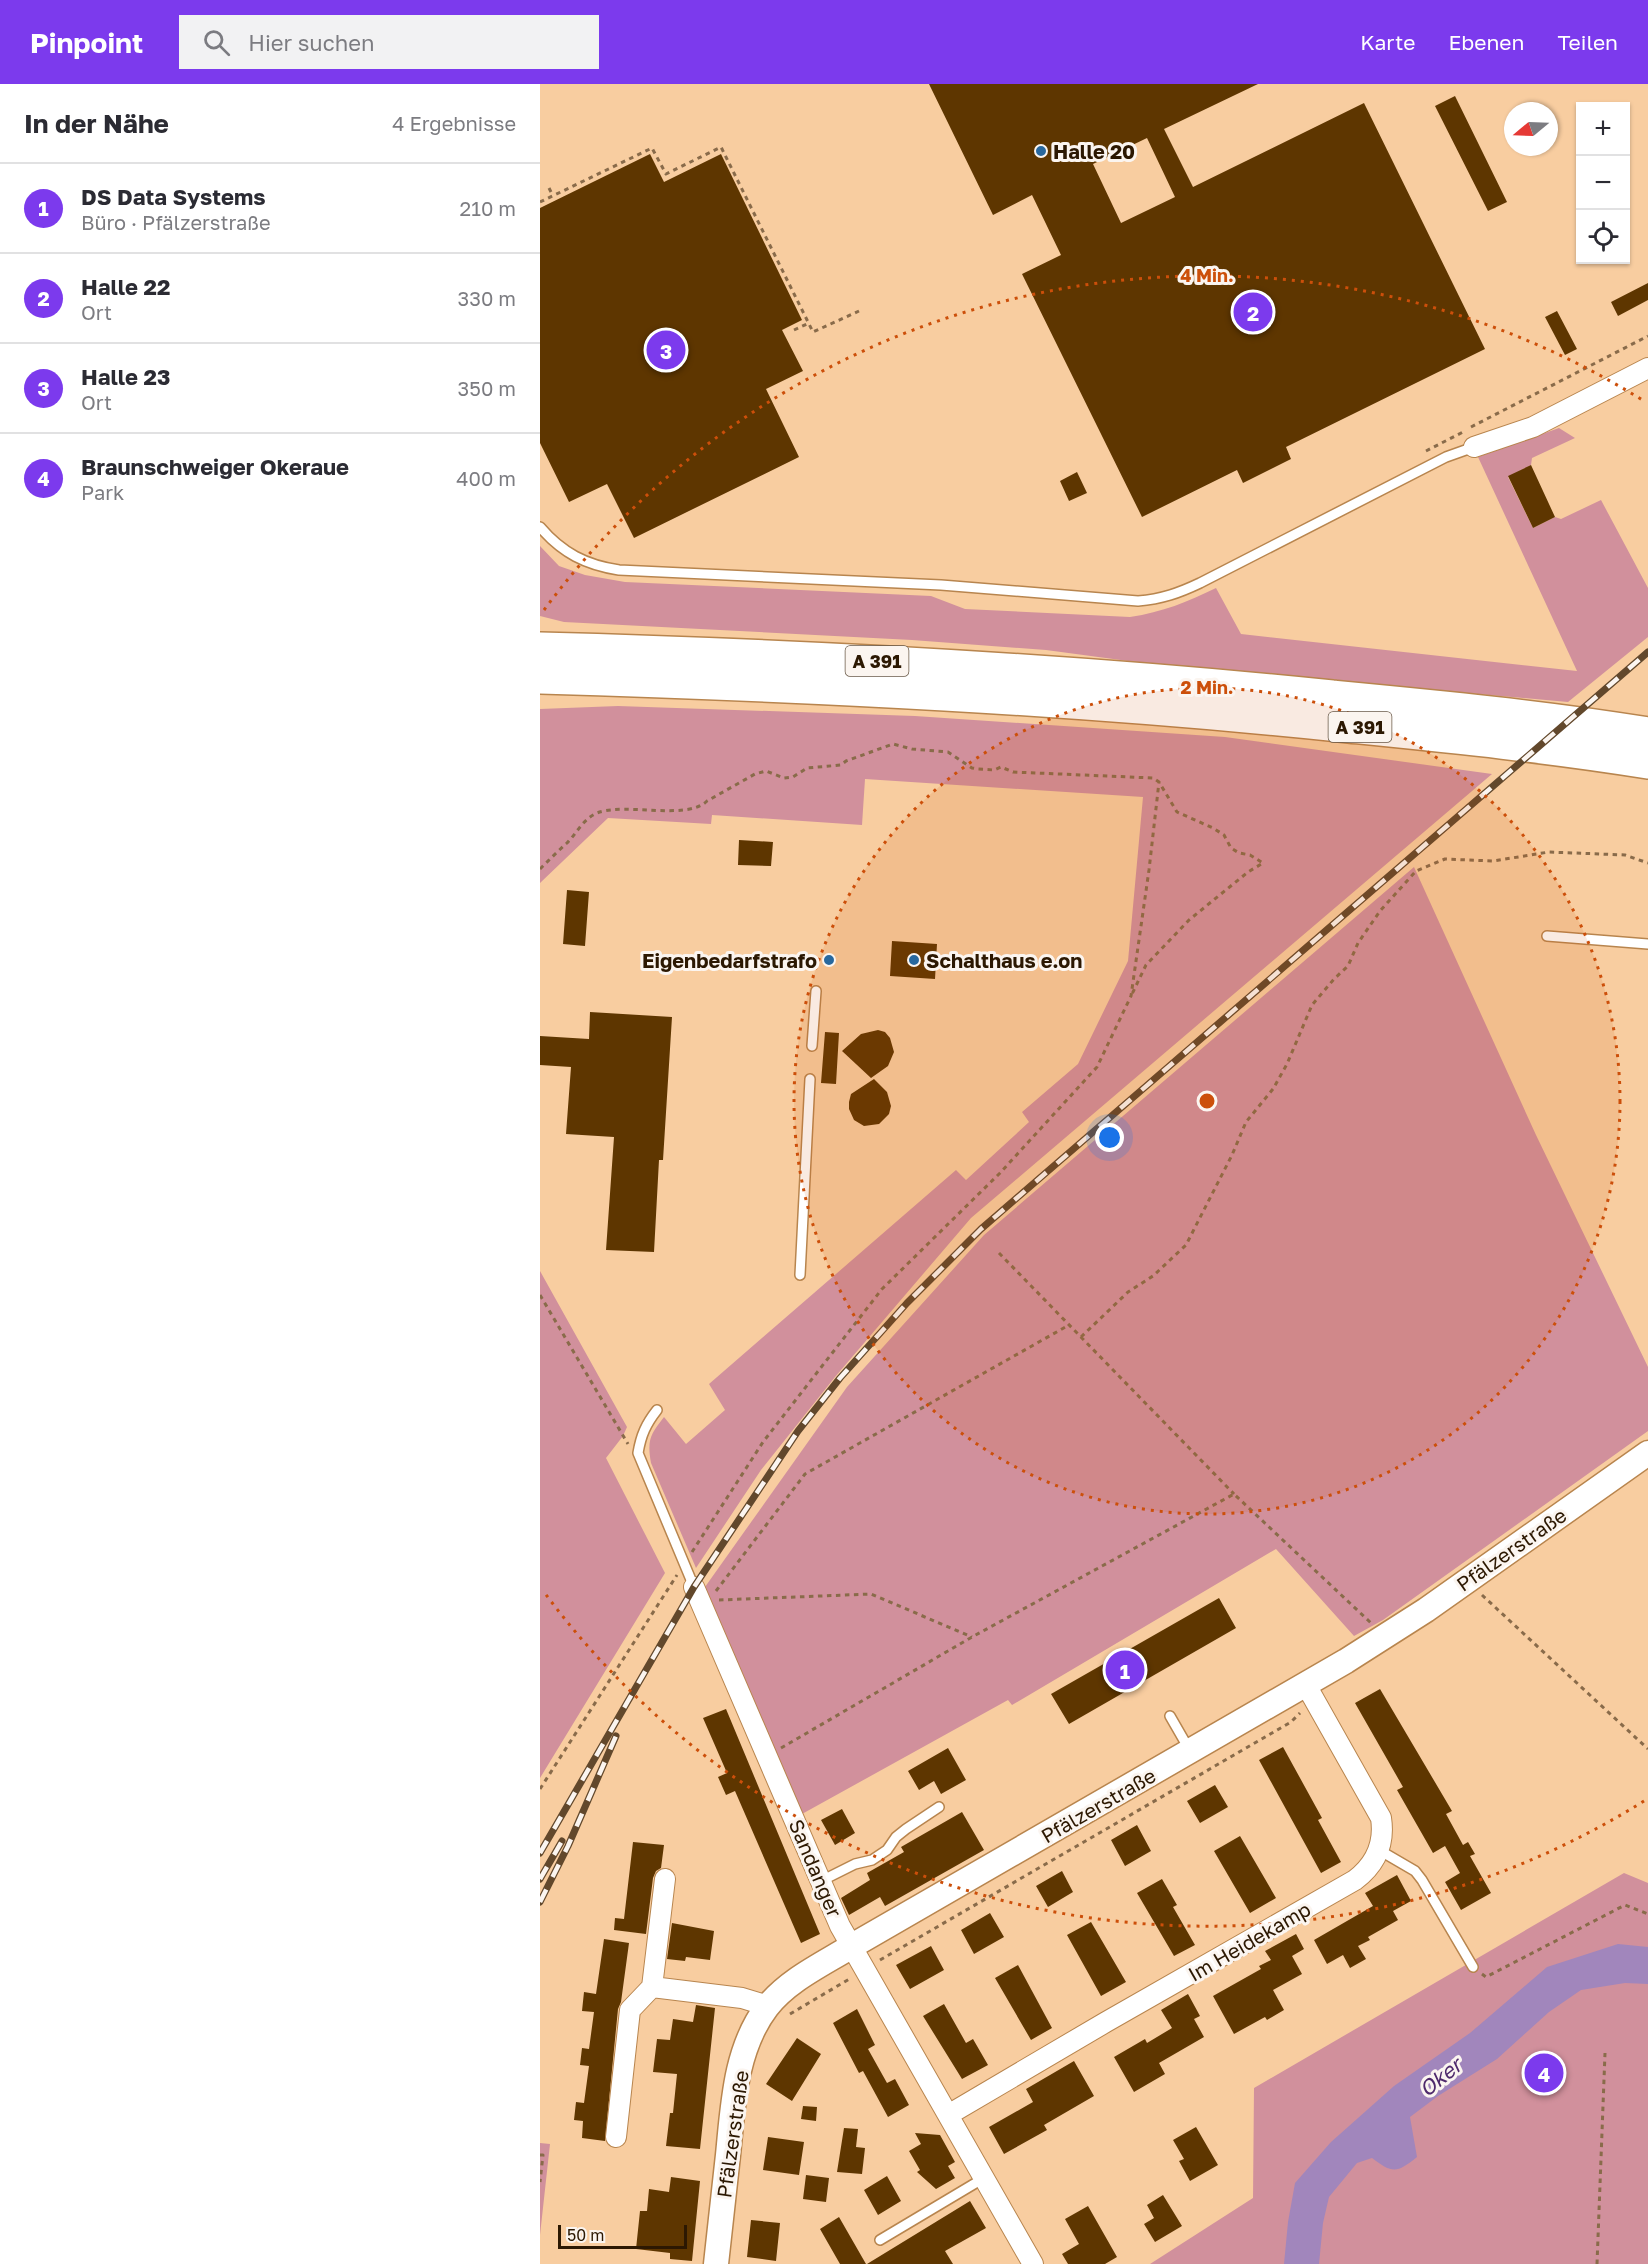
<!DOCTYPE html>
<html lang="de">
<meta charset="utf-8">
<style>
body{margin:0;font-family:"Golos Text",sans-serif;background:#f2f2f3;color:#2b2b33}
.controls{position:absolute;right:18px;top:18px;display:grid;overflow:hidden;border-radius:0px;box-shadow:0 2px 4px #0004}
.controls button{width:54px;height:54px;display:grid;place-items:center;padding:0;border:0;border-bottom:2px solid #e1e1e2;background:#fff;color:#2b2b33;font:30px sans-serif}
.compass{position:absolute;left:964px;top:18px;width:54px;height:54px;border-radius:50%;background:#fff;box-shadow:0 2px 4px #0004;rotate:251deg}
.scale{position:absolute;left:18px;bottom:15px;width:129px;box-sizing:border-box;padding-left:6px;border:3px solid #2c1802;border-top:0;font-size:16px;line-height:21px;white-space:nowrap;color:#2c1802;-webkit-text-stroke:4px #fbf5f0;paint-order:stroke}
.you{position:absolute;left:570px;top:1054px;width:21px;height:21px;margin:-15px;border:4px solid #fff;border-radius:50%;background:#1a73e8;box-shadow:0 0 0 9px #1a73e833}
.badge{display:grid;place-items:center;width:39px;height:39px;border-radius:50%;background:#7c3aed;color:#fff;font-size:20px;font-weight:700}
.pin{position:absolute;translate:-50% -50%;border:3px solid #fff;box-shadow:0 2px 6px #0006}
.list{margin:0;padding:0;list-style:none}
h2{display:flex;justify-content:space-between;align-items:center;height:78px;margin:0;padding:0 24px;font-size:26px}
h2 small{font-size:20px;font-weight:400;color:#7c7c81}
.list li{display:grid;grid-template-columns:39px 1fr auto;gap:18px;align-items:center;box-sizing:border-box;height:90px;padding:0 24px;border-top:2px solid #e1e1e2}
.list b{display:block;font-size:22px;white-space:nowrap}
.list p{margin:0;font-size:20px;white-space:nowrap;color:#7c7c81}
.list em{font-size:20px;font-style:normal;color:#7c7c81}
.icon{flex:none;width:33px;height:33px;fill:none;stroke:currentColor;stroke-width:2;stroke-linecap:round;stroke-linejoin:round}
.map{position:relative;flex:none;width:1108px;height:2180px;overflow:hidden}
header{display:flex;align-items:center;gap:36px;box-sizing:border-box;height:84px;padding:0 30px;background:#7c3aed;color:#fff}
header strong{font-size:28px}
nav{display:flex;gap:33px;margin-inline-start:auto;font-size:21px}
.search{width:420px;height:54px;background:#f2f2f3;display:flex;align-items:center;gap:15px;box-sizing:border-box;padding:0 21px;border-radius:0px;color:#7c7c81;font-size:22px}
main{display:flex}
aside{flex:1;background:#fff}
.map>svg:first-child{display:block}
.green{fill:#d1909c}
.water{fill:#a186bc}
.building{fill:#5e3600;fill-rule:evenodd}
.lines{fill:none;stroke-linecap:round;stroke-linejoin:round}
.service-casing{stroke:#b8854e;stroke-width:12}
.minor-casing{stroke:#b8854e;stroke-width:22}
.tertiary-casing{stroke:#b8854e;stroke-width:27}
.motorway-casing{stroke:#b8854e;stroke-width:36}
.path{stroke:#896b4a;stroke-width:3;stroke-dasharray:4.5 4.5;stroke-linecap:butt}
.service{stroke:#fff;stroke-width:9}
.minor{stroke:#fff;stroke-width:20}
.tertiary{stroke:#fff;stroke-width:24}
.motorway{stroke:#fff;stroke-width:33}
.rail-casing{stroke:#62482c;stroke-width:7}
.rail{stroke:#fbf5f0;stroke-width:4.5;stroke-dasharray:14;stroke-linecap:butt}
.ring{fill:none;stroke:#cc4f0a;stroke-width:3;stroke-dasharray:3 6}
.poi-dot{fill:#28689e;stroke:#fbf5f0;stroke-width:2}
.labels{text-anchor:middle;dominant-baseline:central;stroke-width:6;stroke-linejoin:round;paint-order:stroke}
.shield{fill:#fbf5f0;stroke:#6a5a49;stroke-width:1.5}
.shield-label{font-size:18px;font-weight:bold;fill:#2c1802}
.poi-label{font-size:20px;font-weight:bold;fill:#2c1802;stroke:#fbf5f0;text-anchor:start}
.street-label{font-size:20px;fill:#2c1802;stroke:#fbf5f0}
.water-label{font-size:21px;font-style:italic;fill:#4e296c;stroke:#fbf5f0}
.centre{fill:#cc4f0a;stroke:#fbf5f0;stroke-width:3}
.ring-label{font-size:18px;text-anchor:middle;font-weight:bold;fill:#cc4f0a;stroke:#fbf5f0;stroke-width:6;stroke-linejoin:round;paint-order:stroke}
</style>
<header>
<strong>Pinpoint</strong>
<div class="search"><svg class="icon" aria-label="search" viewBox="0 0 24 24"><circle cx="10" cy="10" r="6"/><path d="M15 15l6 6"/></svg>Hier suchen</div>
<nav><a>Karte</a><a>Ebenen</a><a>Teilen</a></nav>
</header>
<main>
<aside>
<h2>In der Nähe<small>4 Ergebnisse</small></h2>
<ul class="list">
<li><span class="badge">1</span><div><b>DS Data Systems</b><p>Büro · Pfälzerstraße</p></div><em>210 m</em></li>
<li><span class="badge">2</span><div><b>Halle 22</b><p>Ort</p></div><em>330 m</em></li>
<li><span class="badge">3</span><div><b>Halle 23</b><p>Ort</p></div><em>350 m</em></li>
<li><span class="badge">4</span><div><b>Braunschweiger Okeraue</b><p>Park</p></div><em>400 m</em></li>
</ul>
</aside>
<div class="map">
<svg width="1108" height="2180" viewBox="0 0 1108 2180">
<rect width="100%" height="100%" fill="#f8cda0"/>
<path class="green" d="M1019 344 1035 354 992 374 991 381 968 393 993 444 1015 433 1021 435 1061 416 1108 504V553L1028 618 633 583 506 566 372 556 24 538 0 532V462L19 482 45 491 85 498 391 512 425 525 590 533C623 528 647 518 676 504L701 550 1037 587 938 373Z
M78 622 375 632 685 653 952 690 431 1134 295 1293 221 1386 156 1484 111 1379C107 1356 110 1351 124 1333L146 1360 185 1326 169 1300 416 1086 426 1096 489 1038 482 1028 538 980 588 877 603 713 325 695 322 741 172 731 171 740 68 734 0 799V625Z
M874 783 996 1051 1108 1283V1347L843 1536 814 1552 736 1465 472 1621 468 1616 262 1730 165 1503 307 1303 444 1151Z
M0 1187 87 1343 83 1352 66 1374 125 1489 0 1694Z
M1084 1789 1108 1799V2180H610L713 2114 714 2004Z
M0 2059 10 2060 0 2151Z"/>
<path class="water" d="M1078 1860 1108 1863V1900L1085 1899 1041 1906 1009 1928 957 1975 898 2012 870 2033 877 2073C857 2089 853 2090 832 2074L817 2079 789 2113 783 2139 779 2180H744L748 2138 755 2099 791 2058 854 2002 930 1949 1007 1883Z"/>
<path class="building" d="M389 0H718L624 45 653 103 824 19 945 265 746 363 751 375 703 399 697 386 602 433 482 190 521 171 492 111 453 131ZM607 54 635 113 581 139 553 80Z
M915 12 967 118 948 127 895 22Z
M110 70 124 98 181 70 262 236 242 246 263 287 226 305 259 373 94 454 67 400 29 418 0 359V124Z
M1108 199V216L1078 232 1071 218Z
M1017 227 1037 265 1025 271 1005 233Z
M991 381 1015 433 993 444 968 392Z
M537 388 547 409 529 417 520 397Z
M199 756 233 758 231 782 198 781Z
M27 806 49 808 45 862 23 860Z
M352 857 397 860 395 895 350 892Z
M50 928 132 933 123 1076H119L114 1168 66 1166 74 1053 26 1050 31 983 0 981V952L49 955Z
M338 946 345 948 350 954 354 968 348 982 331 994 302 967 321 950Z
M285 948 299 949 296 1000 281 999Z
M334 995 347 1008 351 1022 349 1030 339 1040 324 1042 314 1036 309 1025V1018L311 1010Z
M679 1514 696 1544 529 1640 511 1610Z
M840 1605 912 1727 906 1730 923 1761 928 1758 935 1770 930 1772 951 1809 921 1826 905 1798 920 1789 905 1762 893 1769 857 1706 863 1703 815 1619Z
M186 1625 280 1850 261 1859 195 1707 186 1711 178 1693 187 1689 163 1634Z
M743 1663 782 1734 778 1736 801 1778 781 1789 719 1676Z
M408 1664 426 1696 401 1710 394 1697 379 1706 368 1687Z
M675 1701 688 1723 660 1739 647 1717Z
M302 1725 315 1749 295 1761 281 1736Z
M422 1728 444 1766 345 1822 340 1813 309 1831 301 1814 330 1796 327 1789 364 1768 361 1763Z
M597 1741 611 1767 585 1782 571 1756Z
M700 1752 736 1814 710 1829 674 1767Z
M93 1758 124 1761 121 1784 116 1787 113 1794 106 1850 74 1846 75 1834 84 1835Z
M522 1787 533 1808 508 1823 496 1802Z
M857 1791 871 1817 853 1827 858 1836 828 1853 830 1856 818 1862 826 1875 810 1884 803 1871 787 1880 774 1856 833 1822 825 1809Z
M622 1795 637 1821 633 1823 655 1861 634 1872 597 1809Z
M450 1829 464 1853 434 1870 421 1846Z
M551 1838 586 1898 561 1912 527 1851Z
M132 1839 174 1847 170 1876 146 1873 145 1877 127 1875Z
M756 1850 764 1865 752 1872 762 1890 733 1906 744 1926 727 1936 725 1933 694 1950 673 1912 721 1885 719 1882 731 1876 725 1867Z
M64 1855 89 1859 81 1918 78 1925 65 2057 42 2054 43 2037 34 2036 36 2018 44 2019 49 1982 40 1981 42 1964 49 1965 54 1928 42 1927 44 1908 56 1910Z
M391 1862 404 1886 370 1905 356 1881Z
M478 1881 512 1944 491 1956 455 1894Z
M648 1910 660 1932 654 1935 664 1953 619 1979 625 1990 594 2008 574 1973 605 1955 607 1959 632 1944 621 1926Z
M404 1920 426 1959 433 1955 448 1981 422 1995 383 1932Z
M156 1921 175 1924 160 2065 126 2062 130 2029H133L137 1990 113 1988 117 1955 130 1956 133 1935 153 1938Z
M317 1925 335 1961 328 1965 347 1999 355 1995 369 2021 348 2033 323 1987 319 1989 293 1939Z
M257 1954 281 1970 252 2017 226 2000Z
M534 1977 554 2012 504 2041 507 2046 464 2070 449 2043 493 2018 486 2005Z
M263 2022 277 2023 276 2037 261 2035Z
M656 2043 678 2081 650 2097 639 2077 644 2075 633 2056Z
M304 2044 318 2045 316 2063 325 2064 322 2090 297 2088Z
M375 2049 400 2051 415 2078 408 2082 415 2094 396 2105 377 2088 380 2086 369 2067 381 2060Z
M228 2053 264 2058 259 2091 223 2086Z
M266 2091 289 2094 286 2118 263 2115Z
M347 2092 361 2117 338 2131 324 2106Z
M131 2093 160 2097 152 2177 130 2175V2169L96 2165 100 2127H107L109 2105 129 2108Z
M623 2111 642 2142 615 2158 604 2140 614 2134 607 2121Z
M430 2117 446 2144 405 2167 413 2180H327Z
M548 2122 577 2173 565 2180H528L522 2170 539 2160 525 2135Z
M299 2133 326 2180H300L280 2145Z
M211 2136 240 2139 236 2177 207 2173Z"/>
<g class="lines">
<g class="service-casing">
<path id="service" d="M0 443C22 469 46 481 79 486L401 501 598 517C622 515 639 509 660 499L906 373 934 363
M1007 852 1108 860
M272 962 276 907
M260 1191 270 995
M117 1326C106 1340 101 1351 98 1369L154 1503
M630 1632 649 1665
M839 1766 875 1787 882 1796 933 1883
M281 1797 315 1780 332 1776 347 1766 356 1753 366 1745 399 1723
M340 2156 444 2094"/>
</g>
<g class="minor-casing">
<path id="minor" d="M934 363 993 343 1108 284
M154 1503 300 1842 493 2180
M125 1795 112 1903 202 1914 228 1922
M408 2031 566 1938 815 1796C836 1780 845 1760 841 1734L766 1601
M76 2053 90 1926 112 1903"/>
</g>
<g class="tertiary-casing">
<path id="tertiary" d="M176 2180C180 2144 184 2107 188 2071 193 2021 195 1965 227 1923 248 1896 283 1880 312 1862L806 1577 886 1526 1108 1369"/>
</g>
<g class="motorway-casing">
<path id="motorway" d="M0 565C265 572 528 586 792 613 897 623 1003 633 1108 650
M0 593C270 601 540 614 809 642 908 652 1009 662 1108 678"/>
</g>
<path class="path" d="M9 104 13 112
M0 118 112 64 126 90 181 63 273 248 319 227
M254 246 267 240
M931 343 1108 252
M886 367 923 348
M0 785C9 776 18 767 27 759 37 749 43 735 57 729 85 718 147 737 167 717L215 690 226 687 244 694 253 693 267 684 301 681 306 677 353 660 372 665 408 668 432 684 438 685 454 686 461 683 473 688 613 694 619 698 637 728 673 744 684 751 691 764 699 769 710 771 723 779 708 788 649 836 606 881 592 910
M459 1169 694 1410
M0 1211 88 1360
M541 1253 588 1208 613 1192 646 1161 692 1071 706 1038 733 1005 747 980 772 921 794 895 808 882 818 859 840 827 876 787 905 775 953 777 1009 768 1085 771 1108 779
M152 1468 223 1358 342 1205 460 1089 557 983 591 912 609 786 619 698
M176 1507 265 1390 529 1241
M942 1511 1108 1665
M179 1516 331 1510 432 1553
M241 1664 432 1553 694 1410 831 1539
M0 1705 137 1491
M340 1876 751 1638 760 1629
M942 1890 946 1893 1085 1821 1108 1830
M250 1930 311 1894
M0 2071H3L0 2098
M1057 2180 1065 1969"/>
<use href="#service" class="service"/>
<use href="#minor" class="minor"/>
<use href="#tertiary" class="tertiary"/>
<use href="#motorway" class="motorway"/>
<g class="rail-casing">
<path id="rail" d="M0 1769 154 1503 258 1347 300 1294 367 1219 441 1145 1108 568
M0 1795 22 1757
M0 1818 28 1762 76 1652"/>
</g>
<use href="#rail" class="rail"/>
</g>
<circle cx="667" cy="1017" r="413" fill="#cc4f0a" fill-opacity=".12"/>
<g class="ring">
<circle cx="667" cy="1017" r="413"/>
<path d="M1104 1717A825 825 0 0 1 4 1508M4 526A825 825 0 0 1 1104 317"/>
</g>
<g class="poi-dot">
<circle cx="501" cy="67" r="6"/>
<circle cx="289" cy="876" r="6"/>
<circle cx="374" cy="876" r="6"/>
</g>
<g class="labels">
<g class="shield">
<rect x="305.5" y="562" width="63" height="30" rx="4.5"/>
<rect x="788.5" y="628" width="63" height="30" rx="4.5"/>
</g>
<g class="shield-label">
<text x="337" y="577">A 391</text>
<text x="820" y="643">A 391</text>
</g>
<g class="poi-label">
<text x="513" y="67">Halle 20</text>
<text x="277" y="876" text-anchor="end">Eigenbedarfstrafo</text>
<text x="386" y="876">Schalthaus e.on</text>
</g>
<g class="street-label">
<text transform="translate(971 1465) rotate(-35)">Pfälzerstraße</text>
<text transform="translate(558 1721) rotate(-30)">Pfälzerstraße</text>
<text transform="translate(276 1784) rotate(67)">Sandanger</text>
<text transform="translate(709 1857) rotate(-30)">Im Heidekamp</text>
<text transform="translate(192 2050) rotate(-82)">Pfälzerstraße</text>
</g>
<g class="water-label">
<text transform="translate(900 1993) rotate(-39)">Oker</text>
</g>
</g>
<circle cx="667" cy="1017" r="9" class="centre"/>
<g class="ring-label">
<text x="667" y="198">4 Min.</text>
<text x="667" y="610">2 Min.</text>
</g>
</svg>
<div class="controls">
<button>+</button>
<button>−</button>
<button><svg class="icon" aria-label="locate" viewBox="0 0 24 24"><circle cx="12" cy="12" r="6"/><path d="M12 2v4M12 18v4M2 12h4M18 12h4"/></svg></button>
</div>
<svg class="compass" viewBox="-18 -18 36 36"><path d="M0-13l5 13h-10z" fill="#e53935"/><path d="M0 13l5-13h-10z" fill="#7c7c81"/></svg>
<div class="scale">50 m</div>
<div class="you"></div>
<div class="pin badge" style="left:585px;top:1586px">1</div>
<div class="pin badge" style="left:713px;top:228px">2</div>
<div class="pin badge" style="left:126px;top:266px">3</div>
<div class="pin badge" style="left:1004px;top:1989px">4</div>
</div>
</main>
